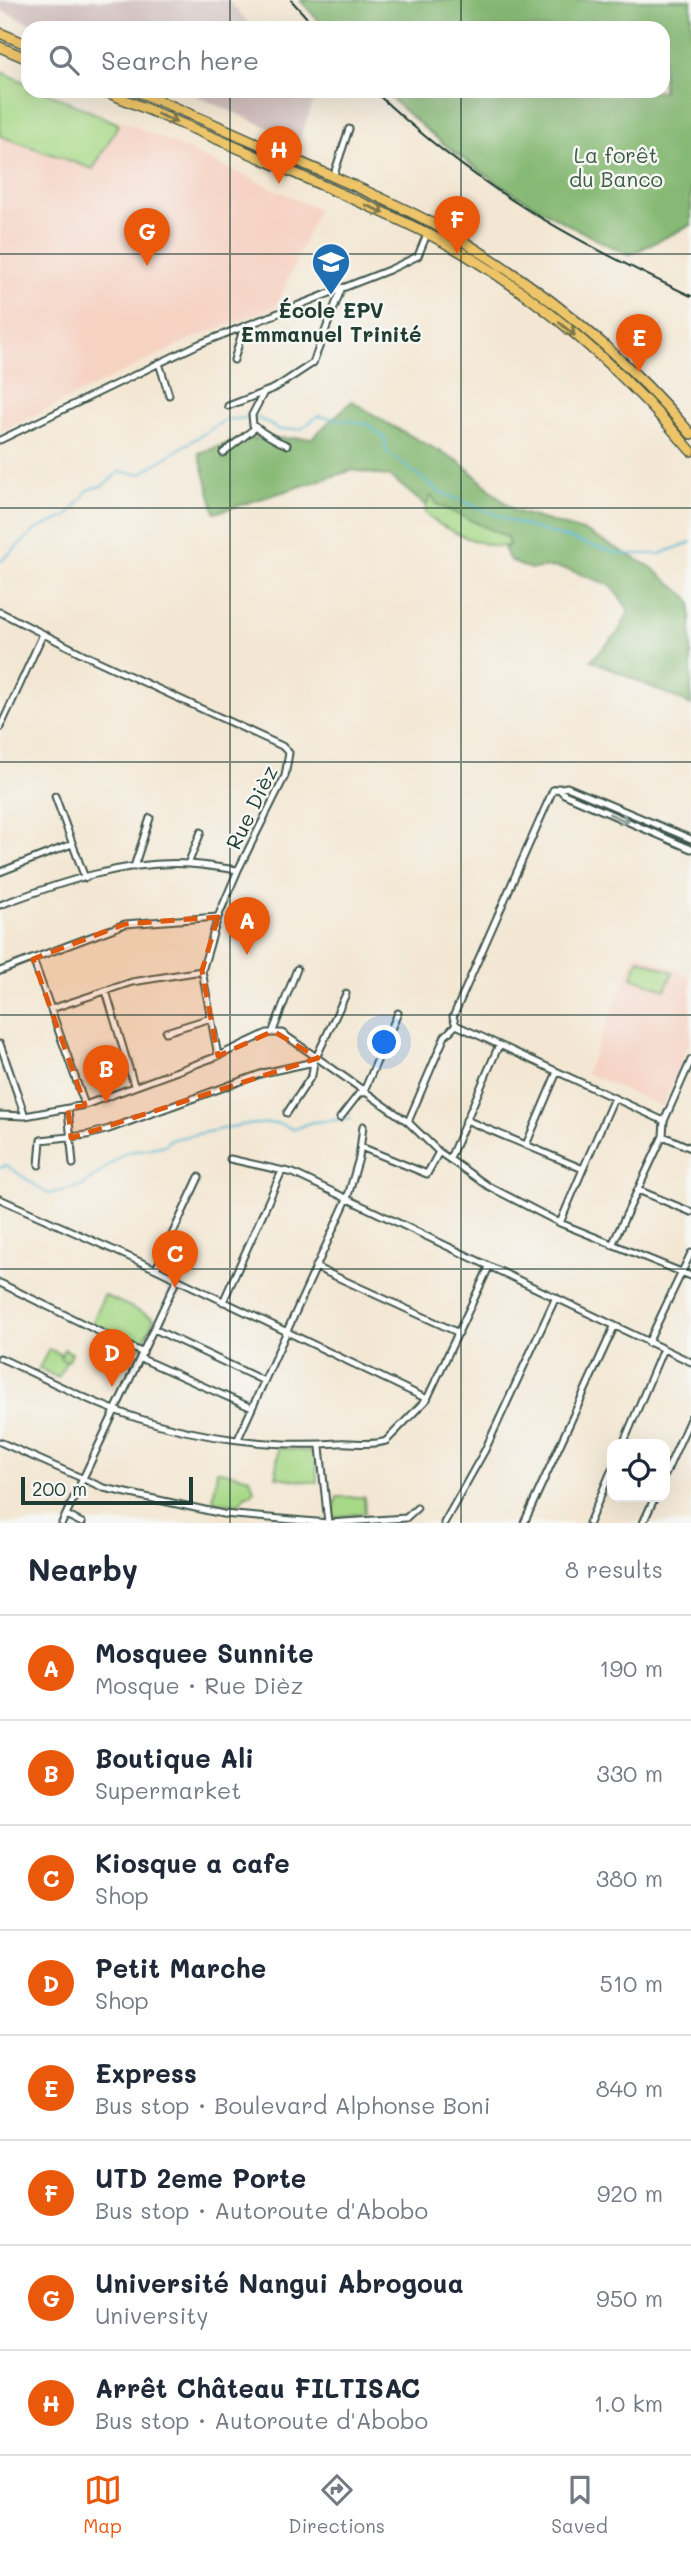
<!DOCTYPE html>
<meta charset="utf-8">
<style>
body{margin:0;font-family:Mali,sans-serif;background:#f2f2f3;color:#1f2937}
.controls{position:absolute;right:21px;bottom:21px;display:grid;overflow:hidden;border-radius:14px;box-shadow:0 7px 28px #0002}
.controls button{width:63px;height:63px;display:grid;place-items:center;padding:0;border:0;border-bottom:2px solid #e0e1e3;background:#fff;color:#1f2937;font:35px sans-serif}
.scale{position:absolute;left:21px;bottom:18px;width:172px;box-sizing:border-box;padding-left:7px;border:4px solid #1f3d34;border-top:0;font-size:19px;line-height:24px;white-space:nowrap;color:#1f3d34;-webkit-text-stroke:5px #f6f6f2;paint-order:stroke}
.you{position:absolute;left:385px;top:1043px;width:24px;height:24px;margin:-18px;border:5px solid #fff;border-radius:50%;background:#1a73e8;box-shadow:0 0 0 10px #1a73e833}
.badge{display:grid;place-items:center;width:46px;height:46px;border-radius:50%;background:#ea580c;color:#fff;font-size:23px;font-weight:700}
.pin{position:absolute;translate:-50% -58px;filter:drop-shadow(0 2px 4px #0008)}
.pin::after{content:'';position:absolute;top:37px;width:24px;height:21px;background:inherit;clip-path:polygon(0 0,100% 0,50% 100%)}
.list{margin:0;padding:0;list-style:none}
h2{display:flex;justify-content:space-between;align-items:center;height:91px;margin:0;padding:0 28px;font-size:30px}
h2 small{font-size:23px;font-weight:400;color:#747a83}
.list li{display:grid;grid-template-columns:46px 1fr auto;gap:21px;align-items:center;box-sizing:border-box;height:105px;padding:0 28px;border-top:2px solid #e0e1e3}
.list b{display:block;font-size:26px;white-space:nowrap}
.list p{margin:0;font-size:23px;white-space:nowrap;color:#747a83}
.list em{font-size:23px;font-style:normal;color:#747a83}
.icon{flex:none;width:38px;height:38px;fill:none;stroke:currentColor;stroke-width:2;stroke-linecap:round;stroke-linejoin:round}
.map{position:relative;flex:none;width:691px;height:1523px;overflow:hidden}
.search{position:absolute;background:#fff;box-shadow:0 7px 28px #0002;left:21px;right:21px;top:21px;height:77px;display:flex;align-items:center;gap:18px;box-sizing:border-box;padding:0 24px;border-radius:21px;color:#747a83;font-size:26px}
.sheet{height:931px;background:#fff}
nav{display:flex;justify-content:space-around;align-items:center;box-sizing:border-box;height:98px;border-top:2px solid #e0e1e3;background:#fff;font-size:19px;color:#747a83}
nav a{display:grid;justify-items:center;gap:4px}
nav .on{color:#ea580c}
.map>svg:first-child{display:block}
.built{fill:#f6d2c3}
.industrial{fill:#d1bfbd}
.green{fill:#a8d988;stroke:#648b5e;stroke-width:2}
.forest{fill:#86b974;stroke:#527b54;stroke-width:2}
.lines{fill:none;stroke-linecap:round;stroke-linejoin:round}
.stream{stroke:#55b7d4;stroke-width:2}
.street-casing{stroke:#3f564c;stroke-width:9}
.primary-casing{stroke:#3f564c;stroke-width:12}
.street{stroke:#fff;stroke-width:5}
.primary{stroke:#eec469;stroke-width:9}
.rail{stroke:#1f3d34;stroke-width:2}
.oneway{stroke:#7c7a4c}
.oneway2{stroke:#8f9e9a}
.marked{fill:#de580e;fill-opacity:0.2;stroke:#de580e;stroke-width:5;stroke-dasharray:14 9;stroke-linejoin:round}
.grid{fill:none;stroke:#1f3d34;stroke-width:2;stroke-opacity:0.55}
.labels{text-anchor:middle;dominant-baseline:central;stroke-width:5;stroke-linejoin:round;paint-order:stroke}
.park-label{font-size:21px;fill:#3a5c45;stroke:#f6f6f2}
.poi-label{font-size:21px;font-weight:bold;fill:#1f3d34;stroke:#f6f6f2}
.street-label{font-size:21px;fill:#1f3d34;stroke:#f6f6f2}
</style>
<div class="map">
<svg width="691" height="1523" viewBox="0 0 691 1523">
<rect width="100%" height="100%" fill="#f6f6f2"/>
<filter id="ink" filterUnits="userSpaceOnUse"><feTurbulence type="fractalNoise" baseFrequency=".0143" numOctaves="2"/><feDisplacementMap in="SourceGraphic" scale="14" xChannelSelector="R" yChannelSelector="G"/><feConvolveMatrix kernelMatrix="1 2 1 2 8 2 1 2 1" color-interpolation-filters="sRGB"/></filter>
<filter id="wash" filterUnits="userSpaceOnUse"><feTurbulence type="fractalNoise" baseFrequency=".00686" numOctaves="4" result="noise"/><feDisplacementMap in="SourceGraphic" scale="28" xChannelSelector="R" yChannelSelector="G"/><feGaussianBlur stdDeviation="1.57" result="paint"/><feColorMatrix in="noise" values="0 0 0 0 0 0 0 0 0 0 0 0 0 0 0 0 0 1.4 0 .05"/><feComposite in="paint" operator="in"/></filter>
<g filter="url(#wash)">
<rect width="100%" height="100%" fill="#f3e7d3"/>
<path class="built" d="M0 71 28 84V91H44L118 124 121 120 318 209 276 307 191 339 0 432Z
M637 952 691 977V1038L662 1107 586 1073Z"/>
<path class="industrial" d="M0 0H228L253 28H41L0 10Z
M185 91H309L315 97 299 141Z"/>
<path class="green" d="M0 71 28 84V91H44L119 124 93 169 0 136Z
M431 496 439 505 507 537 509 545C494 553 435 527 425 512L427 501Z
M639 959 673 972 665 990 632 977Z
M104 1295 154 1318 141 1348 92 1324Z
M49 1349 60 1354V1358L64 1349 72 1353 68 1361 61 1359 66 1362 58 1378 39 1368Z
M278 1448 316 1452 317 1483 276 1477Z
M217 1470 250 1478 254 1490 251 1495H246L239 1504 213 1502Z
M337 1497H364L365 1513 331 1518Z"/>
<path class="forest" d="M300 0H691V225L629 255C539 213 455 162 384 91H663V28H325Z
M352 401 390 425 460 462 514 511 586 532 651 567 687 597 691 602V705L591 660 618 633 629 611 612 586 570 570 552 567 531 569 519 565 509 559 504 548 509 545 507 537 438 505 431 496 426 506 391 477 353 470 215 513 199 453 242 439 312 438Z"/>
<g class="lines">
<path class="stream" d="M0 562 37 529 68 516 88 490 104 485 119 472 140 474 225 420 256 417 280 430 301 429 318 416 368 424 385 439 386 451 440 492 516 523 620 554H660L691 542
M0 1168 6 1165 48 1194 82 1186 125 1153 166 1145 169 1140 241 1125 276 1123 294 1129 312 1122 351 1119"/>
</g>
</g>
<g filter="url(#ink)">
<g class="lines">
<g class="street-casing">
<path id="street" d="M333 177 349 129
M234 360 244 326
M159 363 169 395
M263 394 252 415 253 425C262 432 276 441 287 445
M228 406 275 388 313 363 342 287
M0 440 199 344 389 270 418 256 427 234
M223 453 255 428
M0 612 89 657 282 746 289 753 285 776 238 870 218 917 202 971 218 1056
M0 728 43 634
M558 788 564 794 691 849
M55 796 85 878
M691 839 567 787 553 790 453 1017 456 1025 664 1121 691 1060
M188 864 201 832
M134 867 150 818
M0 872 72 844
M0 905C59 883 125 860 189 864 205 865 222 868 238 870
M33 959 85 1105
M0 971 125 924 218 917
M106 991 134 1085
M51 1009 132 982 202 971
M273 1031 297 969
M166 1032 211 1018
M0 1044 25 1116
M363 1093 398 1013
M68 1109 73 1164
M287 1113 312 1075 314 1062
M0 1115 25 1116 85 1105 218 1056 267 1033H282L408 1122 439 1152 488 1186 560 1223 691 1276
M340 1118 361 1091
M466 1120 583 1169 560 1223
M408 1122 445 1036 456 1025
M663 1136 691 1148
M526 1145 557 1072
M361 1147 427 1174 439 1152
M450 1158 499 1045
M230 1159 293 1173 691 1362
M39 1165 41 1140 87 1135 109 1129 263 1073 314 1062 346 994
M583 1169 614 1098
M638 1190 691 1212
M0 1199 156 1269 427 1399
M612 1245 663 1136 664 1121
M315 1267 459 1333
M156 1269 199 1177
M0 1283 143 1353
M223 1302 282 1171
M154 1329 264 1381
M648 1343 691 1253
M0 1358C45 1378 90 1403 137 1418 199 1438 274 1448 338 1443 354 1442 371 1446 386 1441L427 1399 489 1267
M140 1358 252 1408
M238 1439 347 1199 359 1158 363 1126
M0 1442 104 1488 223 1514 328 1523 406 1518 417 1508
M623 1444 663 1349
M320 1447 328 1523
M665 1475 691 1417
M66 1515 82 1523
M62 1523 177 1279
M444 1523 485 1450 556 1297
M524 1523 614 1327
M589 1523 612 1469
M643 1523 655 1497"/>
</g>
<g class="primary-casing">
<path id="primary" d="M0 33 28 45
M0 47 28 59
M104 91C176 121 248 152 319 184 368 206 417 226 463 253 549 305 627 375 691 451
M136 91C192 114 247 139 302 163 347 183 394 202 437 226 532 280 620 350 691 434"/>
</g>
<use href="#street" class="street"/>
<use href="#primary" class="primary"/>
<path class="rail" d="M291 0 316 28
M374 91C474 186 568 238 691 296"/>
</g>
<defs><path id="oneway-shaft" d="M-6 0H5M1.5-3L5.5 0L1.5 3" fill="none" stroke-width="1.6" stroke-linecap="round" stroke-linejoin="round" transform="scale(1.75)"/></defs>
<g class="oneway">
<use href="#oneway-shaft" transform="translate(167 118) rotate(23)"/>
<use href="#oneway-shaft" transform="translate(375 209) rotate(24)"/>
<use href="#oneway-shaft" transform="translate(567 329) rotate(40)"/>
</g>
<use class="oneway2" href="#oneway-shaft" transform="translate(619 818) rotate(23)"/>
</g>
<path class="marked" d="M218 917 202 971 218 1056 273 1031 318 1058 71 1138 68 1109 85 1105 33 959 125 924Z"/>
<path class="grid" d="M230 0V28M461 0V28M230 91V1523M461 91V1523M0 254H691M0 508H691M0 762H691M0 1015H691M0 1269H691"/>
<defs>
<g id="school-pin" transform="scale(2.0125)"><path d="M0 17L-7.5 6A9.5 9.5 0 1 1 7.5 6Z" fill="#1f6fb2" stroke="#f6f6f2"/><path d="M0-5L7-2L0 1L-7-2ZM-4 1L0 2.5L4 1V4Q0 6-4 4Z" fill="#fff"/></g>
</defs>
<g fill-rule="evenodd">
<use href="#school-pin" x="331" y="262"/>
</g>
<g class="labels">
<g class="park-label">
<text x="616" y="154">La forêt<tspan x="616" dy="24">du Banco</tspan></text>
</g>
<g class="poi-label">
<text x="331" y="309">École EPV<tspan x="331" dy="24">Emmanuel Trinité</tspan></text>
</g>
<g class="street-label">
<text transform="translate(251 807) rotate(-64)">Rue Dièz</text>
</g>
</g>
</svg>
<div class="controls">
<button><svg class="icon" aria-label="locate" viewBox="0 0 24 24"><circle cx="12" cy="12" r="6"/><path d="M12 2v4M12 18v4M2 12h4M18 12h4"/></svg></button>
</div>
<div class="scale">200 m</div>
<div class="you"></div>
<div class="pin badge" style="left:247px;top:955px">A</div>
<div class="pin badge" style="left:106px;top:1103px">B</div>
<div class="pin badge" style="left:175px;top:1288px">C</div>
<div class="pin badge" style="left:112px;top:1387px">D</div>
<div class="pin badge" style="left:639px;top:372px">E</div>
<div class="pin badge" style="left:457px;top:254px">F</div>
<div class="pin badge" style="left:147px;top:266px">G</div>
<div class="pin badge" style="left:279px;top:184px">H</div>
<div class="search"><svg class="icon" aria-label="search" viewBox="0 0 24 24"><circle cx="10" cy="10" r="6"/><path d="M15 15l6 6"/></svg>Search here</div>
</div>
<section class="sheet">
<h2>Nearby<small>8 results</small></h2>
<ul class="list">
<li><span class="badge">A</span><div><b>Mosquee Sunnite</b><p>Mosque · Rue Dièz</p></div><em>190 m</em></li>
<li><span class="badge">B</span><div><b>Boutique Ali</b><p>Supermarket</p></div><em>330 m</em></li>
<li><span class="badge">C</span><div><b>Kiosque a cafe</b><p>Shop</p></div><em>380 m</em></li>
<li><span class="badge">D</span><div><b>Petit Marche</b><p>Shop</p></div><em>510 m</em></li>
<li><span class="badge">E</span><div><b>Express</b><p>Bus stop · Boulevard Alphonse Boni</p></div><em>840 m</em></li>
<li><span class="badge">F</span><div><b>UTD 2eme Porte</b><p>Bus stop · Autoroute d'Abobo</p></div><em>920 m</em></li>
<li><span class="badge">G</span><div><b>Université Nangui Abrogoua</b><p>University</p></div><em>950 m</em></li>
<li><span class="badge">H</span><div><b>Arrêt Château FILTISAC</b><p>Bus stop · Autoroute d'Abobo</p></div><em>1.0 km</em></li>
</ul>
</section>
<nav>
<a class="on"><svg class="icon" aria-label="map" viewBox="0 0 24 24"><path d="M3 6l6-2 6 2 6-2v14l-6 2-6-2-6 2zM9 4v14M15 6v14"/></svg>Map</a>
<a><svg class="icon" aria-label="directions" viewBox="0 0 24 24"><path d="M12 3l9 9-9 9-9-9zM9 14v-3h6M13 9l2 2-2 2"/></svg>Directions</a>
<a><svg class="icon" aria-label="saved" viewBox="0 0 24 24"><path d="M7 4h10v16l-5-4-5 4z"/></svg>Saved</a>
</nav>
